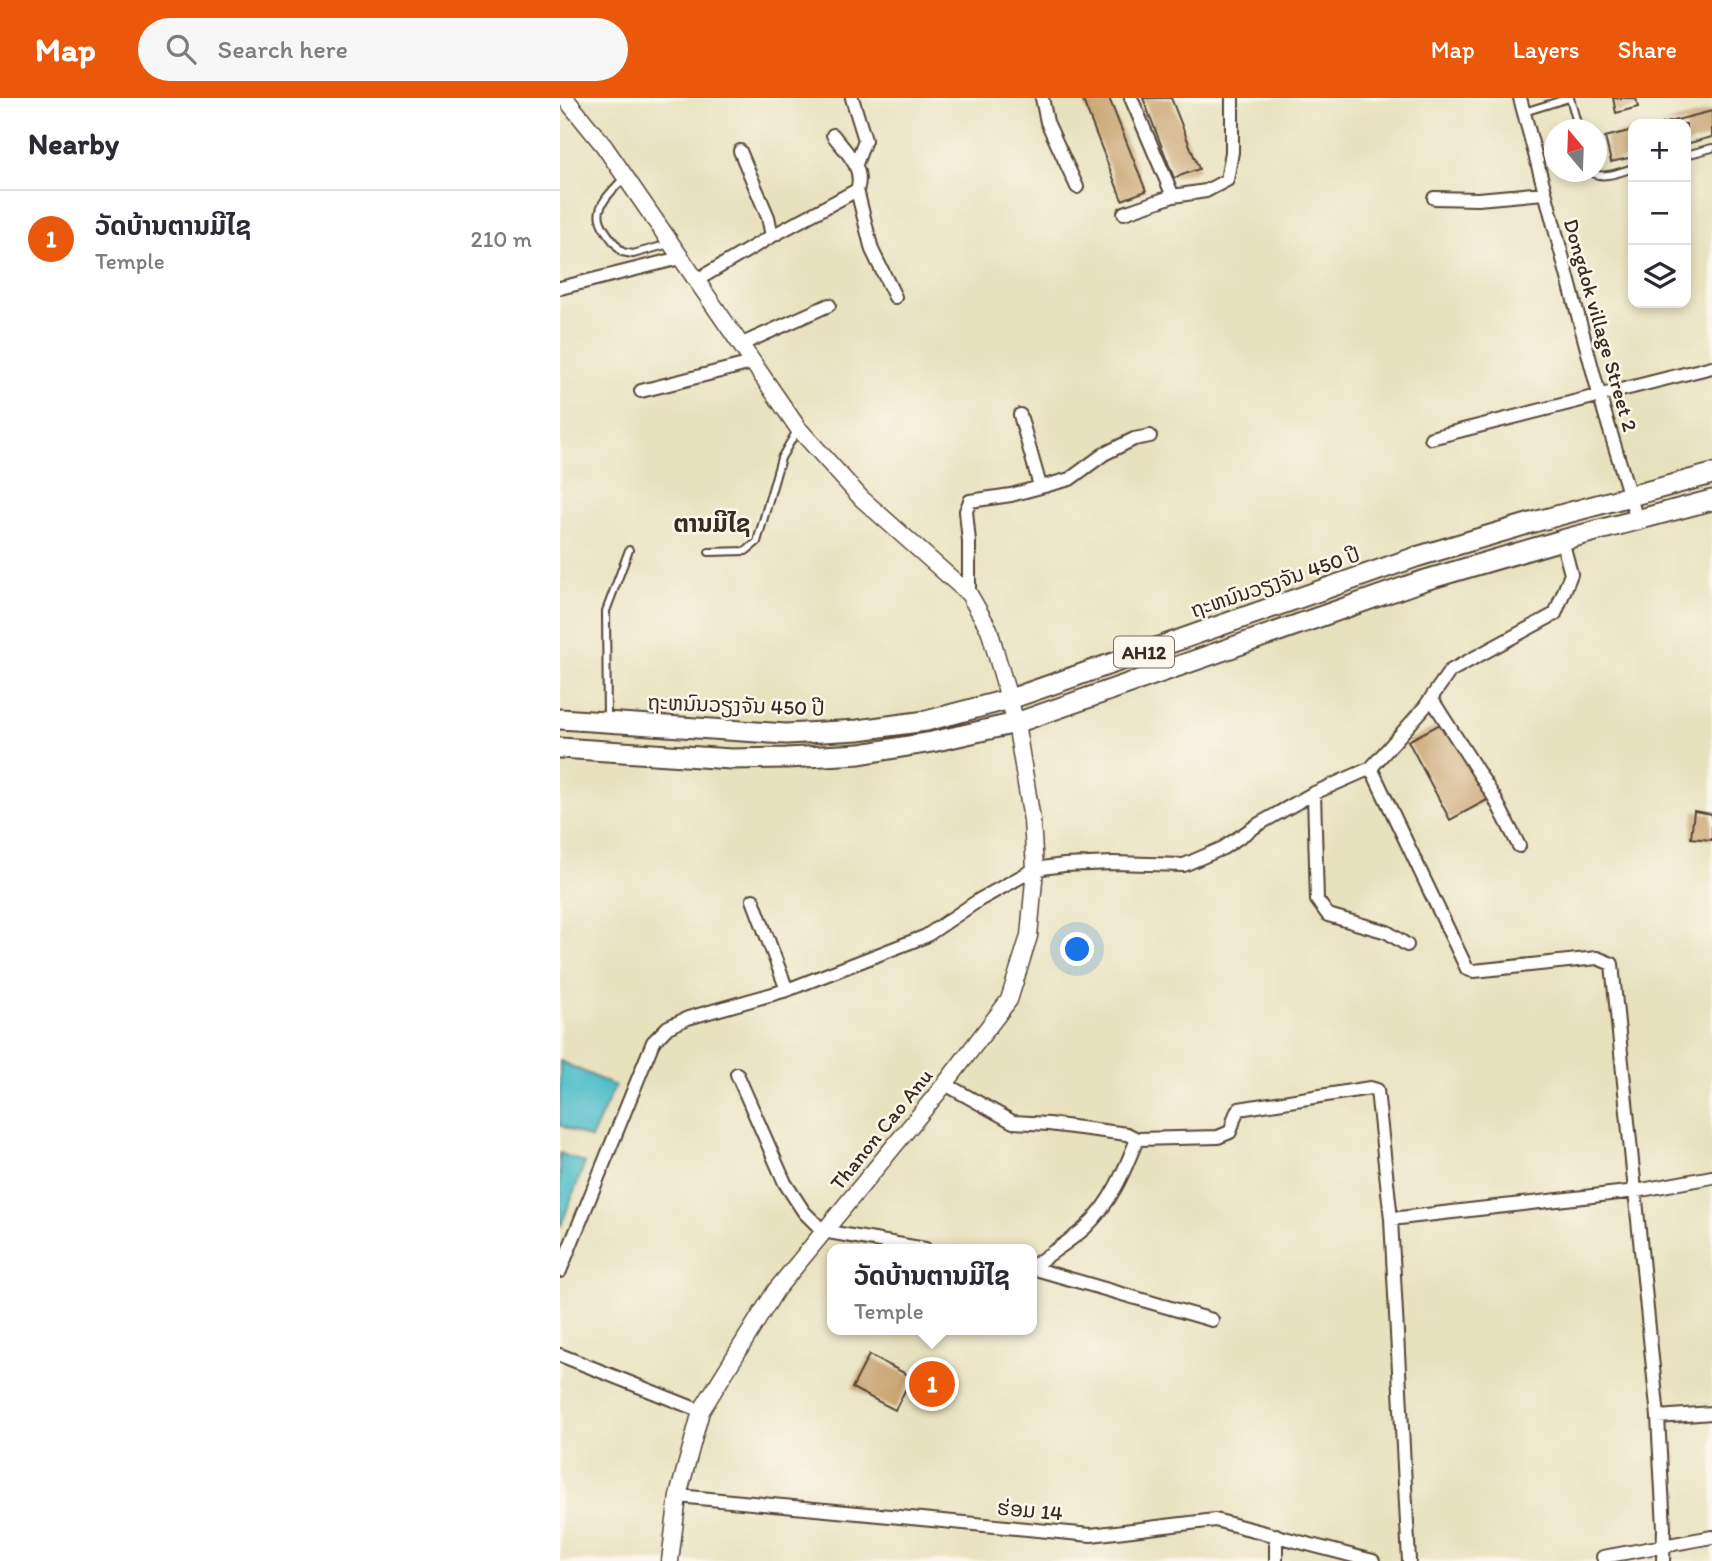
<!DOCTYPE html>
<meta charset="utf-8">
<style>
body{margin:0;font-family:Itim,"Noto Sans Lao",sans-serif;background:#f7f7f7;color:#2b2b33}
.controls{position:absolute;right:21px;top:21px;display:grid;overflow:hidden;border-radius:14px;box-shadow:0 4px 10px #0003}
.controls button{width:63px;height:63px;display:grid;place-items:center;padding:0;border:0;border-bottom:2px solid #e1e1e2;background:#fff;color:#2b2b33;font:35px sans-serif}
.compass{position:absolute;left:984px;top:21px;width:63px;height:63px;border-radius:50%;background:#fff;box-shadow:0 4px 10px #0003;rotate:341deg}
.you{position:absolute;left:518px;top:852px;width:24px;height:24px;margin:-18px;border:5px solid #fff;border-radius:50%;background:#1a73e8;box-shadow:0 0 0 10px #1a73e833}
.badge{display:grid;place-items:center;width:46px;height:46px;border-radius:50%;background:#ea580c;color:#fff;font-size:23px;font-weight:700}
.pin{position:absolute;translate:-50% -50%;border:4px solid #fff;box-shadow:0 2px 7px #0006}
.popup{position:absolute;left:267px;top:1146px;width:210px;height:91px;box-sizing:border-box;display:grid;place-content:center;border-radius:14px;background:#fff;filter:drop-shadow(0 2px 5px #0005);font-size:23px;white-space:nowrap;color:#7c7c81}
.popup b{font-size:26px;color:#2b2b33}
.popup::after{content:'';position:absolute;left:50%;top:100%;margin-left:-14px;border:14px solid transparent;border-top-color:#fff}
.list{margin:0;padding:0;list-style:none}
h2{display:flex;justify-content:space-between;align-items:center;height:91px;margin:0;padding:0 28px;font-size:30px}
h2 small{font-size:23px;font-weight:400;color:#7c7c81}
.list li{display:grid;grid-template-columns:46px 1fr auto;gap:21px;align-items:center;box-sizing:border-box;height:98px;padding:0 28px;border-top:2px solid #e1e1e2}
.list b{display:block;font-size:26px;white-space:nowrap}
.list p{margin:0;font-size:23px;white-space:nowrap;color:#7c7c81}
.list em{font-size:23px;font-style:normal;color:#7c7c81}
.icon{flex:none;width:38px;height:38px;fill:none;stroke:currentColor;stroke-width:2;stroke-linecap:round;stroke-linejoin:round}
.map{position:relative;flex:none;width:1152px;height:1463px;overflow:hidden}
header{display:flex;align-items:center;gap:42px;box-sizing:border-box;height:98px;padding:0 35px;background:#ea580c;color:#fff}
header strong{font-size:33px}
nav{display:flex;gap:38px;margin-inline-start:auto;font-size:24px}
.search{width:490px;height:63px;background:#f7f7f7;display:flex;align-items:center;gap:18px;box-sizing:border-box;padding:0 24px;border-radius:38px;color:#7c7c81;font-size:26px}
main{display:flex}
aside{flex:1;background:#fff}
.map>svg:first-child{display:block}
.water{fill:#50bdc9;stroke:#467474;stroke-width:2}
.building{fill:#c8a26e}
.lines{fill:none;stroke-linecap:round;stroke-linejoin:round}
.service-casing{stroke:#554536;stroke-width:10}
.minor-casing{stroke:#554536;stroke-width:16}
.tertiary-casing{stroke:#554536;stroke-width:19}
.trunk-casing{stroke:#554536;stroke-width:23}
.service{stroke:#fff;stroke-width:6}
.minor{stroke:#fff;stroke-width:12}
.tertiary{stroke:#fff;stroke-width:16}
.trunk{stroke:#fff;stroke-width:19}
.labels{text-anchor:middle;dominant-baseline:central;stroke-width:5;stroke-linejoin:round;paint-order:stroke}
.shield{fill:#fbf7ec;stroke:#75685c;stroke-width:2}
.shield-label{font-size:19px;font-weight:bold;fill:#3b2a1e}
.street-label{font-size:21px;fill:#3b2a1e;stroke:#fbf7ec}
.quarter-label{font-size:24px;font-weight:bold;fill:#3b2a1e;stroke:#fbf7ec}
</style>
<header>
<strong>Map</strong>
<div class="search"><svg class="icon" aria-label="search" viewBox="0 0 24 24"><circle cx="10" cy="10" r="6"/><path d="M15 15l6 6"/></svg>Search here</div>
<nav><a>Map</a><a>Layers</a><a>Share</a></nav>
</header>
<main>
<aside>
<h2>Nearby<small></small></h2>
<ul class="list">
<li><span class="badge">1</span><div><b>ວັດບ້ານຕານມີໄຊ</b><p>Temple</p></div><em>210 m</em></li>
</ul>
</aside>
<div class="map">
<svg width="1152" height="1463" viewBox="0 0 1152 1463">
<rect width="100%" height="100%" fill="#fbf7ec"/>
<filter id="ink" filterUnits="userSpaceOnUse"><feTurbulence type="fractalNoise" baseFrequency=".0143" numOctaves="2"/><feDisplacementMap in="SourceGraphic" scale="14" xChannelSelector="R" yChannelSelector="G"/><feConvolveMatrix kernelMatrix="1 2 1 2 8 2 1 2 1" color-interpolation-filters="sRGB"/></filter>
<filter id="wash" filterUnits="userSpaceOnUse"><feTurbulence type="fractalNoise" baseFrequency=".00686" numOctaves="4" result="noise"/><feDisplacementMap in="SourceGraphic" scale="28" xChannelSelector="R" yChannelSelector="G"/><feGaussianBlur stdDeviation="1.57" result="paint"/><feColorMatrix in="noise" values="0 0 0 0 0 0 0 0 0 0 0 0 0 0 0 0 0 1.4 0 .05"/><feComposite in="paint" operator="in"/></filter>
<g filter="url(#wash)">
<rect width="100%" height="100%" fill="#e8e1be"/>
<path class="water" d="M0 963 55 988 31 1041 0 1027Z
M0 1055 25 1065 0 1130Z"/>
<g id="blocks">
<path class="building" d="M522 0H549L586 93 562 102Z
M583 0H611L639 71 614 80Z
M1053 0H1076L1078 9 1056 15Z
M1152 13V39L1126 46V26H1101Z
M1073 32V59L1051 64 1045 39Z
M886 623 929 701 890 722 848 643Z
M1134 713 1152 716V742L1131 740Z
M309 1257 352 1279 335 1312 292 1290Z"/>
</g>
</g>
<g filter="url(#ink)">
<use href="#blocks" fill-opacity="0" stroke="#554536" stroke-width="2"/>
<g class="lines">
<g class="service-casing">
<path id="service" d="M1010 0 1019 32
M964 14 1009 0
M1126 57 1152 50
M1030 74C1043 82 1060 74 1073 70
M64 80C31 114 32 118 62 154L73 156 109 146
M149 454 186 453 197 444 221 360 238 331
M47 622 46 513 69 452"/>
</g>
<g class="minor-casing">
<path id="minor" d="M292 0 305 42 296 66
M482 0 487 24 517 89
M960 0 1039 296 1077 422
M180 53 208 119 212 138
M297 92 312 152 335 199
M613 98 646 93 667 82 672 54V0
M874 100 918 101 984 95
M564 115 613 98 571 0
M135 183 212 138 297 92C305 70 286 54 273 37
M0 190 120 160
M180 247 269 207
M81 293 192 265
M460 317 480 388
M871 340 1152 269
M409 496V444L406 413 410 403 451 397 510 381 544 356 574 341 590 338
M871 600 934 699 959 748
M811 670 907 871 914 873 1037 860 1052 866 1098 1319 1104 1430 1103 1463
M754 696 757 802 768 817 827 834 847 847
M193 802 227 892
M177 976 225 1085 244 1114 263 1133 365 1151
M385 986 453 1024 489 1026 567 1036 577 1041 658 1039 670 1034C674 1026 673 1018 679 1011L810 990 817 992 831 1121 849 1463
M831 1121 1076 1093 1152 1079
M472 1169C489 1156 509 1144 525 1130 551 1105 564 1074 577 1041
M472 1170 652 1222
M0 1173 93 944 108 929 128 920 227 892 366 838 419 802 475 771 504 767 553 765 624 767 663 750 699 726 752 696 811 670 864 610 890 573 995 516 1011 476 1002 442
M0 1257 141 1313
M1098 1319 1152 1315
M118 1398 531 1437 655 1422 813 1463
M1043 1459 1152 1439
M716 1463V1437"/>
</g>
<g class="tertiary-casing">
<path id="tertiary" d="M5 0 44 48 238 330 301 400 409 496 429 531 456 625 472 722 475 771 469 838 449 902 385 986 216 1192 141 1313 118 1398 110 1463"/>
</g>
<g class="trunk-casing">
<path id="trunk" d="M0 621 226 636 298 632 366 623 450 601 856 459 974 424 1152 376
M0 650 171 661 227 660 300 656 372 644 456 625 862 483 1002 442 1152 402"/>
</g>
<use href="#service" class="service"/>
<use href="#minor" class="minor"/>
<use href="#tertiary" class="tertiary"/>
<use href="#trunk" class="trunk"/>
</g>
</g>
<g class="labels">
<rect class="shield" x="554" y="538.5" width="60" height="31" rx="5"/>
<g class="shield-label">
<text x="584" y="554">AH12</text>
</g>
<g class="street-label">
<text transform="translate(1041 227) rotate(74)">Dongdok village Street 2</text>
<text transform="translate(715 484) rotate(-19)">ຖະຫນົນວຽງຈັນ 450 ປີ</text>
<text transform="translate(176 607) rotate(2)">ຖະຫນົນວຽງຈັນ 450 ປີ</text>
<text transform="translate(321 1031) rotate(-51)">Thanon Cao Anu</text>
<text transform="translate(470 1412) rotate(5)">ຮ່ອມ 14</text>
</g>
<g class="quarter-label">
<text x="152" y="425">ຕານມີໄຊ</text>
</g>
</g>
</svg>
<div class="controls">
<button>+</button>
<button>−</button>
<button><svg class="icon" aria-label="layers" viewBox="0 0 24 24"><path d="M12 4l9 5-9 5-9-5zM3 14l9 5 9-5"/></svg></button>
</div>
<svg class="compass" viewBox="-18 -18 36 36"><path d="M0-13l5 13h-10z" fill="#e53935"/><path d="M0 13l5-13h-10z" fill="#7c7c81"/></svg>
<div class="you"></div>
<div class="pin badge" style="left:372px;top:1286px">1</div>
<div class="popup"><b>ວັດບ້ານຕານມີໄຊ</b>Temple</div>
</div>
</main>
